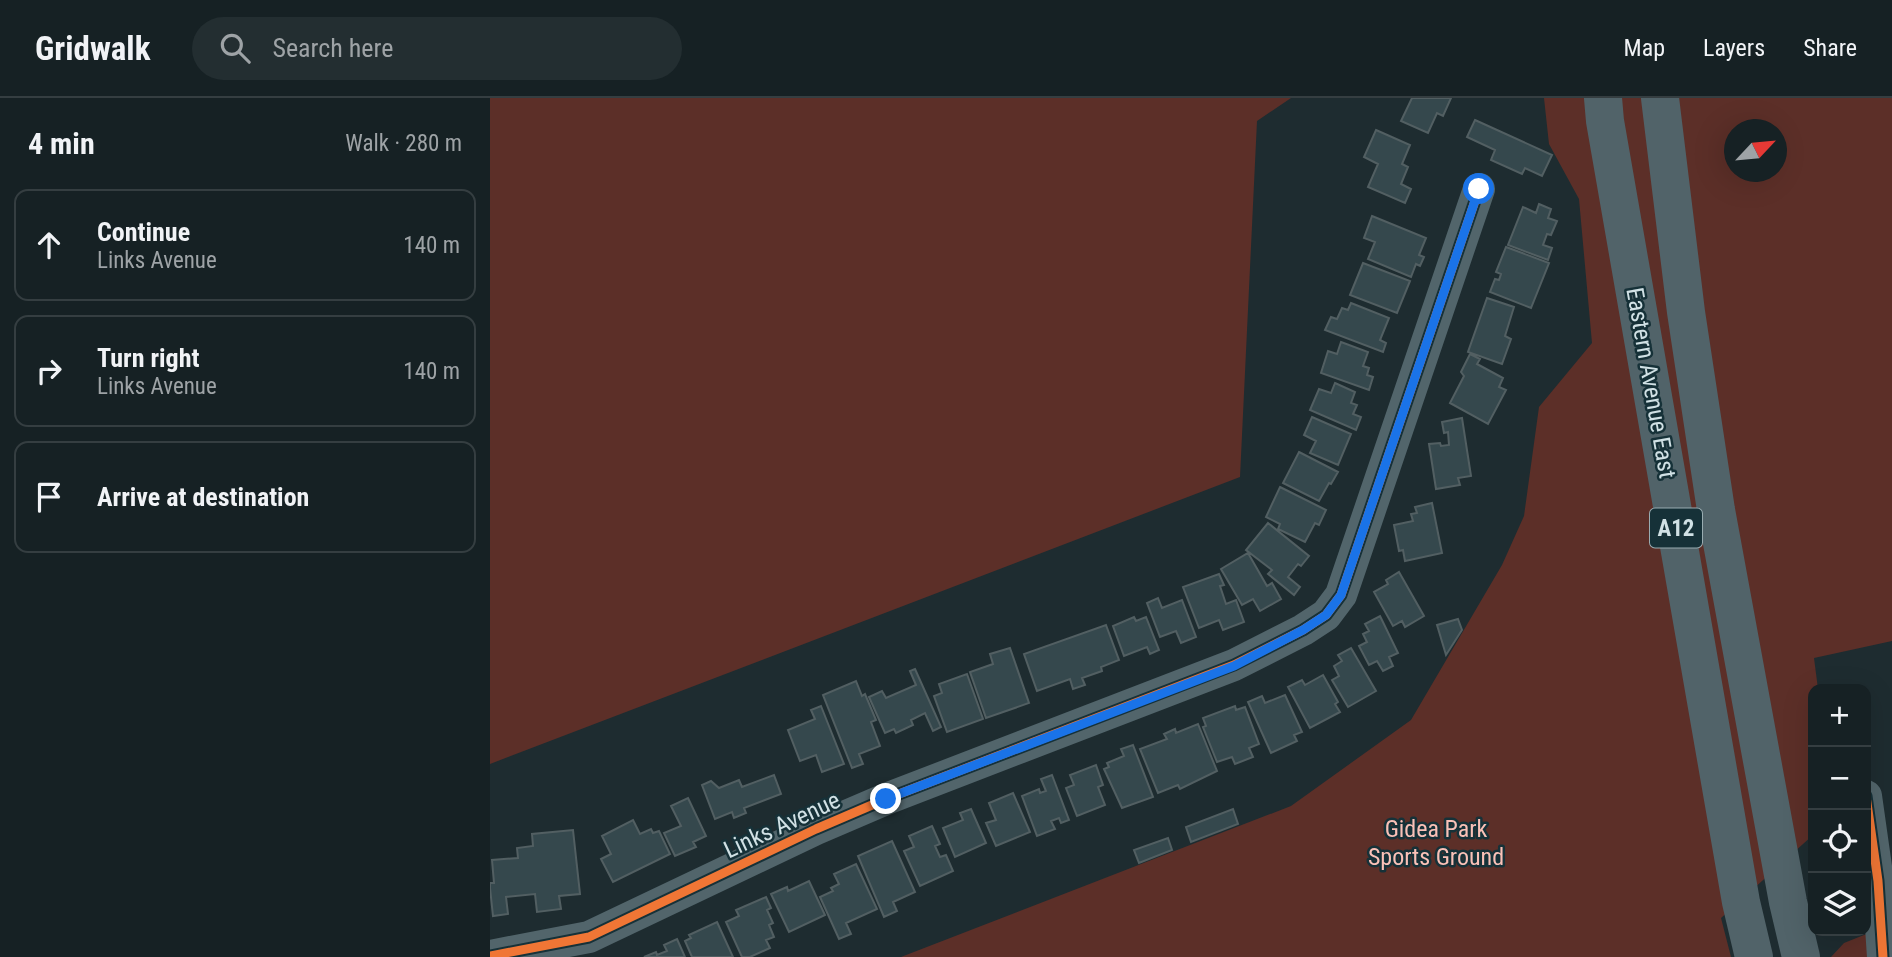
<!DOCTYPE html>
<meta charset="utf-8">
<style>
body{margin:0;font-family:"Roboto Condensed",sans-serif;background:#232e31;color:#f1f3f6}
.controls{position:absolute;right:21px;bottom:21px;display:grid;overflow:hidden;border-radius:14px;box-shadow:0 7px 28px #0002}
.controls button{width:63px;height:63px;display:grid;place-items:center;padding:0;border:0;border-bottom:2px solid #353e41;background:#162124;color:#f1f3f6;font:35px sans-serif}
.compass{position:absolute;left:1234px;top:21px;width:63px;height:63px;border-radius:50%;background:#162124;box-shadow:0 7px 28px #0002;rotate:64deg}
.stop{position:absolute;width:21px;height:21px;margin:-16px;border:5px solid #1a73e8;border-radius:50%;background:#fff}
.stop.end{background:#1a73e8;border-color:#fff;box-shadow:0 2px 7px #0008}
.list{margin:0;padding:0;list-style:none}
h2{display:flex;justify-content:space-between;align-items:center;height:91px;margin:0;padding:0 28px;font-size:30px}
h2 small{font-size:23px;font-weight:400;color:#9ea3a6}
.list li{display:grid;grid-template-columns:46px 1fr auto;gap:21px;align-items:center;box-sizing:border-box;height:112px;margin:0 14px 14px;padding:0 14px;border:2px solid #353e41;border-radius:14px}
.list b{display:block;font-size:26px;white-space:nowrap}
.list p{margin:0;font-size:23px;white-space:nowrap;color:#9ea3a6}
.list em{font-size:23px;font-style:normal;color:#9ea3a6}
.icon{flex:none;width:38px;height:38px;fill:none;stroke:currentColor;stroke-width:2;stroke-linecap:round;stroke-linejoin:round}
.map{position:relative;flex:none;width:1402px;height:859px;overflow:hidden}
header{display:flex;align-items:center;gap:42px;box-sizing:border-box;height:98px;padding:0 35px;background:#162124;border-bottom:2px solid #353e41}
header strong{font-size:33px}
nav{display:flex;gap:38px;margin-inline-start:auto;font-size:24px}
.search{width:490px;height:63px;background:#232e31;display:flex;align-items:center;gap:18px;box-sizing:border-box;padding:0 24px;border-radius:38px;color:#9ea3a6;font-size:26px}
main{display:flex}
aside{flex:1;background:#162124}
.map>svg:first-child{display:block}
.green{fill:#5c2f28;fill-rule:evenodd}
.building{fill:#35484d;stroke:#525f62;stroke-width:2}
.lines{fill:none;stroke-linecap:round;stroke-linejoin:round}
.minor{stroke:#52656b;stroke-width:32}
.highway{stroke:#516369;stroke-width:38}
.cycleway-casing{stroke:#163138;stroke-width:13}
.cycleway{stroke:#f07635;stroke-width:9}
.route{stroke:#1a73e8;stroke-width:9}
.labels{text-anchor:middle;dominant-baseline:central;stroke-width:5;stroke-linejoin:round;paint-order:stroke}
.shield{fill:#163138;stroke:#99acb1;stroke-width:2}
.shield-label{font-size:23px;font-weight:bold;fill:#d1e1e5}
.street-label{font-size:24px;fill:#d1e1e5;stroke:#163138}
.park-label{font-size:24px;fill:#fac1b7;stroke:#163138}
</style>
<header>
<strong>Gridwalk</strong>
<div class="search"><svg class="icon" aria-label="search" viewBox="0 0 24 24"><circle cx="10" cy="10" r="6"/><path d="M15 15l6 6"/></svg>Search here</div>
<nav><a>Map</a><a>Layers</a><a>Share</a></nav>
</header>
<main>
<aside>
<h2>4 min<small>Walk · 280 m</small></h2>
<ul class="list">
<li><svg class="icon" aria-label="ahead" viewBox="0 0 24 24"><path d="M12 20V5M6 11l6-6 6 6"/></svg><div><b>Continue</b><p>Links Avenue</p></div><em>140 m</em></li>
<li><svg class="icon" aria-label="right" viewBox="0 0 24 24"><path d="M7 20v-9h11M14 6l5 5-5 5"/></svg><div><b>Turn right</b><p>Links Avenue</p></div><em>140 m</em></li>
<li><svg class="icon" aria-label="arrive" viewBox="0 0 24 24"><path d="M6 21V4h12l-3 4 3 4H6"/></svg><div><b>Arrive at destination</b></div></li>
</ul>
</aside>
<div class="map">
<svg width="1402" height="859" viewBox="0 0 1402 859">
<rect width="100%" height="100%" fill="#1e2c30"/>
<path class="green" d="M0 0H801L767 23 750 379 0 666Z
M1054 0H1402V543L1324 560 1328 591H1323V737L1231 820 1241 859H411L801 708 921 622 1012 467 1034 418 1049 309 1102 245 1089 101 1059 46ZM1244 32H1286V74H1244Z
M1379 835 1381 859H1341L1354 845Z"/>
<path class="building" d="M922 0H961L953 18 947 15 938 35 911 23Z
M985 22 1062 57 1052 78 1035 70 1032 76 1001 62 1005 52 977 39Z
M886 32 920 47 912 66 918 69 911 86 921 91 915 105 878 89 888 66 874 59Z
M1049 106 1061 111 1058 120 1067 123 1061 137 1057 136 1053 147 1062 150 1058 162 1018 147 1033 109 1046 115Z
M882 118 936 140 929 157 934 159 930 168 926 166 921 179 878 161 885 144 874 140Z
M1016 149 1059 165 1041 210 1000 194 1005 181 1009 182 1011 176 1006 174Z
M873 165 920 183 907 215 860 197Z
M997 200 1024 209 1015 238 1021 241 1012 266 978 254Z
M861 205 899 220 890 242 896 245 893 254 835 232 841 219 847 221 852 210 858 212Z
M851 244 878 254 873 268 879 270 877 277 883 279 879 292 831 275 838 253 847 256Z
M980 256 990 261 987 266 1013 280 1009 289 1016 292 998 326 960 305 974 278 971 274Z
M845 285 865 294 861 305 867 307 863 316 871 319 866 332 820 312 829 291 841 295Z
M822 319 861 336 848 367 820 355 826 343 814 337Z
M972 320 981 378 968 380 970 387 946 391 939 346 950 345 951 348 959 347 958 334 954 335 952 324Z
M809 354 848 374 841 386 839 385 829 403 793 385Z
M790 389 836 412 829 427 825 425 815 444 788 431 790 426 776 419Z
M942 405 952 455 915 463 913 452 909 453 904 427 923 423 921 416 927 415 925 409Z
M778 425 819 458 811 468 808 466 798 479 810 489 804 497 778 476 782 472 756 452Z
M758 455 777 488 782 485 791 501 770 513 763 501 752 507 731 471Z
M909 474 934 518 915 529 912 523 903 528 884 494 898 486 896 482Z
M729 476 734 487 730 488 736 506 746 502 754 524 733 532 729 522 709 530 693 489Z
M668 500 672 510 692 502 706 539 691 545 686 533 670 539 657 505Z
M890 518 908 555 899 559 903 568 893 573 887 563 879 567 869 548 877 544 873 536 879 533 875 526Z
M644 519 646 523 656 519 669 552 660 556 657 549 634 558 623 528Z
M968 521 972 532 956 557 947 527Z
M616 527 629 562 611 569 612 573 592 580 595 587 583 591 580 581 547 593 534 556Z
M520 550 539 605 496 620 480 574 503 566 500 556Z
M861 550 886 593 858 609 842 582 849 578 844 568 852 563 848 557Z
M425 571 451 629 443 633 435 615 421 622 423 627 406 635 404 631 395 635 379 599 392 593 396 600 426 587 420 573Z
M477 576 493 621 457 634 444 598 452 595 449 586Z
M833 577 848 604 845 606 850 614 820 630 798 589 812 582 815 587Z
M366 583 372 598 375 596 386 622 381 624 390 648 369 656 373 666 362 670 333 597Z
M795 597 812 634 804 637 807 643 781 655 758 604 772 598 775 605Z
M331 608 354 666 332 674 326 657 310 663 298 632 325 621 321 612Z
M745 608 746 612 755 609 769 646 759 650 763 659 745 666 742 659 727 664 713 629 716 628 713 620Z
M708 626 727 673 690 691 688 687 668 695 650 651 677 641 674 636 685 631 686 635Z
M643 647 663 699 632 710 614 671 619 669 617 665 634 658 631 651Z
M606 667 613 687 608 689 615 707 587 718 576 690 584 687 580 677Z
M284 677 291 696 254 710 256 715 244 720 242 714 225 721 212 687 221 683 229 690 249 682 252 689Z
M562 677 579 722 571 725 569 720 561 723 565 731 547 738 532 698 549 691 550 695 556 693 551 681Z
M523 695 540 734 506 748 496 725 506 722 499 705Z
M198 700 216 738 203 744 206 749 185 758 174 735 191 728 181 708Z
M481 711 496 745 465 759 453 730 473 722 470 715Z
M743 711 748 726 701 744 696 729Z
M143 722 150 736 161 731 163 735 169 733 180 756 123 784 111 761 121 756 112 738Z
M442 728 450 746 445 748 450 759 456 757 463 773 430 788 414 753 424 749 419 738Z
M83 732 90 796 69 798 71 811 47 814 45 796 16 799 18 816 3 818 0 790V785H4L2 762 28 760 27 750 43 748 42 736Z
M678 740 682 752 649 765 644 752Z
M402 743 425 794 403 804 407 813 394 819 368 758Z
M366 766 387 811 356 825 361 836 349 841 330 799 343 793 341 790 349 786 344 776Z
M319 783 335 817 299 834 281 796 297 789 298 793Z
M276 799 281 810 277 812 283 825 279 827 284 839 276 842 280 850 260 859H252L236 824 249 818 246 812Z
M227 824 243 859H202L195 843 201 840 199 837Z
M187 841 195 859H154L166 854 167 857 177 853 174 847Z"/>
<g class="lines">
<path class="minor" d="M1376 698 1388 783 1393 859
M0 858 99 839 326 731 396 701 744 567 813 532 836 517 851 497 989 91"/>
<path class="highway" d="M1113 0 1115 23 1251 804 1264 859
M1170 0 1196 214 1226 412 1298 804 1311 859"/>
<g class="cycleway-casing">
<path id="cycleway" d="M1376 698 1388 783 1393 859
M0 858 99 839 326 731 396 701 744 567 813 532 836 517 851 497 989 91"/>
</g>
<use href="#cycleway" class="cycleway"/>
</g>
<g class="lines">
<path class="route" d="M396 701 744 568 813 532 836 517 851 497 989 91"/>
</g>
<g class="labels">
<rect class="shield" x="1160" y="410.5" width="52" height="39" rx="5"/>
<g class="shield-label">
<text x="1186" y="430">A12</text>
</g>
<g class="street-label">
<text transform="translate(1161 285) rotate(80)">Eastern Avenue East</text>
<text transform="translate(292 727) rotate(-25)">Links Avenue</text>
</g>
<g class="park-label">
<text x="946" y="731">Gidea Park<tspan x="946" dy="28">Sports Ground</tspan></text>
</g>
</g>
</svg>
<div class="controls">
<button>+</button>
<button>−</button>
<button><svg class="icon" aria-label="locate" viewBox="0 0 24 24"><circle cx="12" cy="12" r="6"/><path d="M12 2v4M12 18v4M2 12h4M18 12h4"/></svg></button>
<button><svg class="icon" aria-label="layers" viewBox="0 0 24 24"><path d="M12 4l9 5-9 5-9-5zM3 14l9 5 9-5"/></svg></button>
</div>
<svg class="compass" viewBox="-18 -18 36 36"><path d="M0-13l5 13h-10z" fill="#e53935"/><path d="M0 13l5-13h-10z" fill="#9ea3a6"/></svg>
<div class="stop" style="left:989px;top:91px"></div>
<div class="stop end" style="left:396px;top:701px"></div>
</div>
</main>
